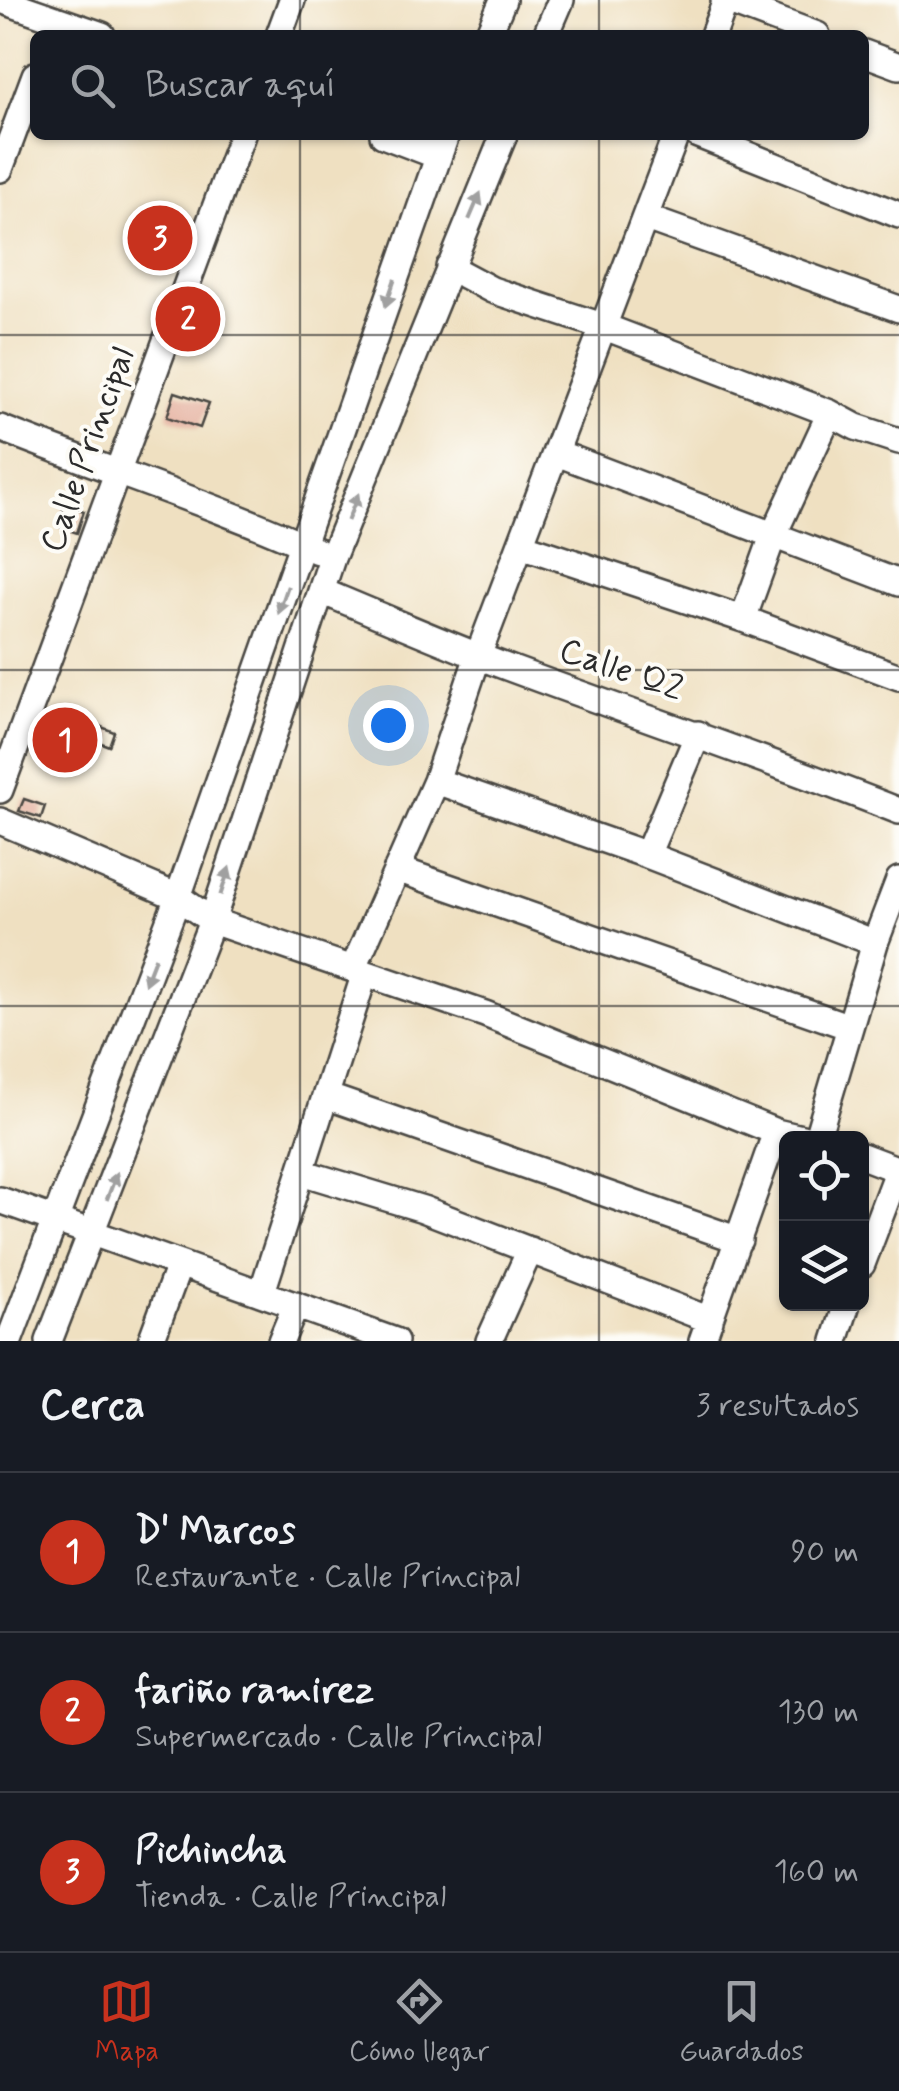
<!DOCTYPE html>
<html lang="es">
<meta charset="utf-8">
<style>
body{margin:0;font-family:Mynerve,sans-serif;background:#20242c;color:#f1f3f6}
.controls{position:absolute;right:30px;bottom:30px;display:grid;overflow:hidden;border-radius:15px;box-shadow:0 2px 8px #0004}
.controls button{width:90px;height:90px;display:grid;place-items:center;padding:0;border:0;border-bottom:2px solid #363941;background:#171b24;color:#f1f3f6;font:50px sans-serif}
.you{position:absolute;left:388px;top:725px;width:35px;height:35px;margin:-25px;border:8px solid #fff;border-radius:50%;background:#1a73e8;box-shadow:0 0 0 15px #1a73e833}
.badge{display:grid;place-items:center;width:65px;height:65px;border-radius:50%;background:#c8321e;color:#fff;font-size:32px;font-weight:700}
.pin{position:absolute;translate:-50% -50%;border:5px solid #fff;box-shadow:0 2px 10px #0006}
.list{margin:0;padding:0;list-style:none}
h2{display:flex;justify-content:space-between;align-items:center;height:130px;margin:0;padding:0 40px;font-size:42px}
h2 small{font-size:32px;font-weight:400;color:#9ea1a6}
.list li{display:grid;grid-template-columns:65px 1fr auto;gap:30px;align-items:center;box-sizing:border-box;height:160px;padding:0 40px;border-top:2px solid #363941}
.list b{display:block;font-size:38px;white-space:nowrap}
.list p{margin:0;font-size:32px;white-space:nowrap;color:#9ea1a6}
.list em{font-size:32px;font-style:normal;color:#9ea1a6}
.icon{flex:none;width:55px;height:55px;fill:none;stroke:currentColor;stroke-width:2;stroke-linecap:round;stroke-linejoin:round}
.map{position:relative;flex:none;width:899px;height:1341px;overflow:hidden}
.search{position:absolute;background:#171b24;box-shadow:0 2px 8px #0004;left:30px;right:30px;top:30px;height:110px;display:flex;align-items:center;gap:25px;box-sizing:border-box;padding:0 35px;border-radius:15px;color:#9ea1a6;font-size:38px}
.sheet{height:610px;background:#171b24}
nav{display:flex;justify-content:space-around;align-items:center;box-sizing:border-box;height:140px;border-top:2px solid #363941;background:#171b24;font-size:28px;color:#9ea1a6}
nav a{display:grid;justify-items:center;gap:5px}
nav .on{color:#c8321e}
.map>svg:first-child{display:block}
.building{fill:#e4ad9b}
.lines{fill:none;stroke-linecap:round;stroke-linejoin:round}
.street-casing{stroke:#484642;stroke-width:30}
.street{stroke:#fff;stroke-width:25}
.oneway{fill:#a0a0a0}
.grid{fill:none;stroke:#2b2b2b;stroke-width:2.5;stroke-opacity:0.55}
.labels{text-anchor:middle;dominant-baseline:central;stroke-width:8;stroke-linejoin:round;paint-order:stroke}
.street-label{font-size:35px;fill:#2b2b2b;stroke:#fdfcf7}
</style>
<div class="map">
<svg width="899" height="1341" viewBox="0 0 899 1341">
<rect width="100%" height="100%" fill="#fdfcf7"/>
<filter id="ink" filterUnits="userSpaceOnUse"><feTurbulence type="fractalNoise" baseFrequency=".01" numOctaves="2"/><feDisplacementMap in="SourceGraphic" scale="20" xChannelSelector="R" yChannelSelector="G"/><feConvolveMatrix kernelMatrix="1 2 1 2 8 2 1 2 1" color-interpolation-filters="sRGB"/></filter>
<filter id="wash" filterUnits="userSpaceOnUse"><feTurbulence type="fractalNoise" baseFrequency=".0048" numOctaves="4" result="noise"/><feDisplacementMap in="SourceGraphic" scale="40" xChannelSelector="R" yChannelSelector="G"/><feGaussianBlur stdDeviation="2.25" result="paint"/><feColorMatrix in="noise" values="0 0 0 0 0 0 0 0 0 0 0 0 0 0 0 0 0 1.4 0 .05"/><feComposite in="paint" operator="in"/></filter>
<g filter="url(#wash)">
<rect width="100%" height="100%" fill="#efe0c1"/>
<g id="blocks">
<path class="building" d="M140 217 190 236 180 259 131 240Z
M175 392 209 403 200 428 167 417Z
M65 504 84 511 77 533 57 526Z
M62 711 114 732 109 746 84 736 77 756 45 744Z
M24 799 45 806 41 818 19 811Z"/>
</g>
</g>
<g filter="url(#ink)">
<use href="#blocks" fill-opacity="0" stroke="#484642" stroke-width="2.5"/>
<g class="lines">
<g class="street-casing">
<path id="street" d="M1 0 102 35
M724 0 817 35
M279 35 292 0
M488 35 503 0
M546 35 561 0
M713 35 726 0
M864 53 899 66
M383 135 438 156
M698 135 899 215
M0 169 35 75
M646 218 899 309
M449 267 492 290 605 327 830 413 856 427 899 441
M0 428C105 470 214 504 317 551
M557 453 899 583
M521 545 743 619 899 677
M321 591C384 617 447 645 512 669 641 717 771 760 899 811
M743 619 773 536 830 413
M436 781 647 855 875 943
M0 790 242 135
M0 821 178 897 212 921 485 1014 776 1132 802 1138
M647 855 698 734
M397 869 850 1027
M353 969 436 781 478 656 676 135
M326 1096 739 1240
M817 1138 875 943 899 880
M862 1156 899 1170
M301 1172 423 1209 710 1320
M0 1200 395 1341
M862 1264 898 1169
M262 1292 365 973
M9 1341 178 897 446 135
M49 1341 212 921 332 558 504 135
M151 1341 179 1265
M281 1341 296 1305
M489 1341 530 1250
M702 1341 776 1132
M835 1341 847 1304"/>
</g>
<use href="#street" class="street"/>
</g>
<defs><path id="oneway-solid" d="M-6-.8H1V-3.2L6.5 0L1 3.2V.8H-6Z" transform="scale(2.5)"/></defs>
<g class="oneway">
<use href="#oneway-solid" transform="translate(475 206) rotate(-67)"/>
<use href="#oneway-solid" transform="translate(390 293) rotate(109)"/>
<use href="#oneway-solid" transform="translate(353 507) rotate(-68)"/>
<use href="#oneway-solid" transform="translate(283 600) rotate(109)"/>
<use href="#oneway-solid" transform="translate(225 881) rotate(-72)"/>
<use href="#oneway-solid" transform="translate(150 971) rotate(111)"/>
<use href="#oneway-solid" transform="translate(112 1186) rotate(-69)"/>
</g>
</g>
<path class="grid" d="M300 0V35M599 0V35M300 135V1341M599 135V1341M0 335H899M0 670H899M0 1006H899"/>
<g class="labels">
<g class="street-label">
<text transform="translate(88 450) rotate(-70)">Calle Principal</text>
<text transform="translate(621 670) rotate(19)">Calle Q2</text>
</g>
</g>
</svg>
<div class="controls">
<button><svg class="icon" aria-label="locate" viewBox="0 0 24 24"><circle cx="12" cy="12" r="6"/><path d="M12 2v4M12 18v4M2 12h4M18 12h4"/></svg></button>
<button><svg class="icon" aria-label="layers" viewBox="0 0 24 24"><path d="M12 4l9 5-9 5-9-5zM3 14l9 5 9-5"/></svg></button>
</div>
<div class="you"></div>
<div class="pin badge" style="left:65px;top:740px">1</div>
<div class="pin badge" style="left:188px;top:319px">2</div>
<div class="pin badge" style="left:160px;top:238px">3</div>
<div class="search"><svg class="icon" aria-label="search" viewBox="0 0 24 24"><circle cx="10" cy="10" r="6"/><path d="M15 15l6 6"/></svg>Buscar aquí</div>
</div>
<section class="sheet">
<h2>Cerca<small>3 resultados</small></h2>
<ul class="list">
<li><span class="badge">1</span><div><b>D' Marcos</b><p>Restaurante · Calle Principal</p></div><em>90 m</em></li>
<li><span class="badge">2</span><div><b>fariño ramirez</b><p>Supermercado · Calle Principal</p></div><em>130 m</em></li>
<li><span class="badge">3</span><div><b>Pichincha</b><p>Tienda · Calle Principal</p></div><em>160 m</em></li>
</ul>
</section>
<nav>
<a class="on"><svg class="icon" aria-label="map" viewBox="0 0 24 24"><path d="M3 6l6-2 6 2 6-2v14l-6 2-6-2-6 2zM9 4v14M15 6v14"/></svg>Mapa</a>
<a><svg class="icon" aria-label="directions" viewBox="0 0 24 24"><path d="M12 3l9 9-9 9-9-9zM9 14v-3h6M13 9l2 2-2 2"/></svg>Cómo llegar</a>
<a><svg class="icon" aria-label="saved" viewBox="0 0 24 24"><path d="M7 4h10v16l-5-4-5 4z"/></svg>Guardados</a>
</nav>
